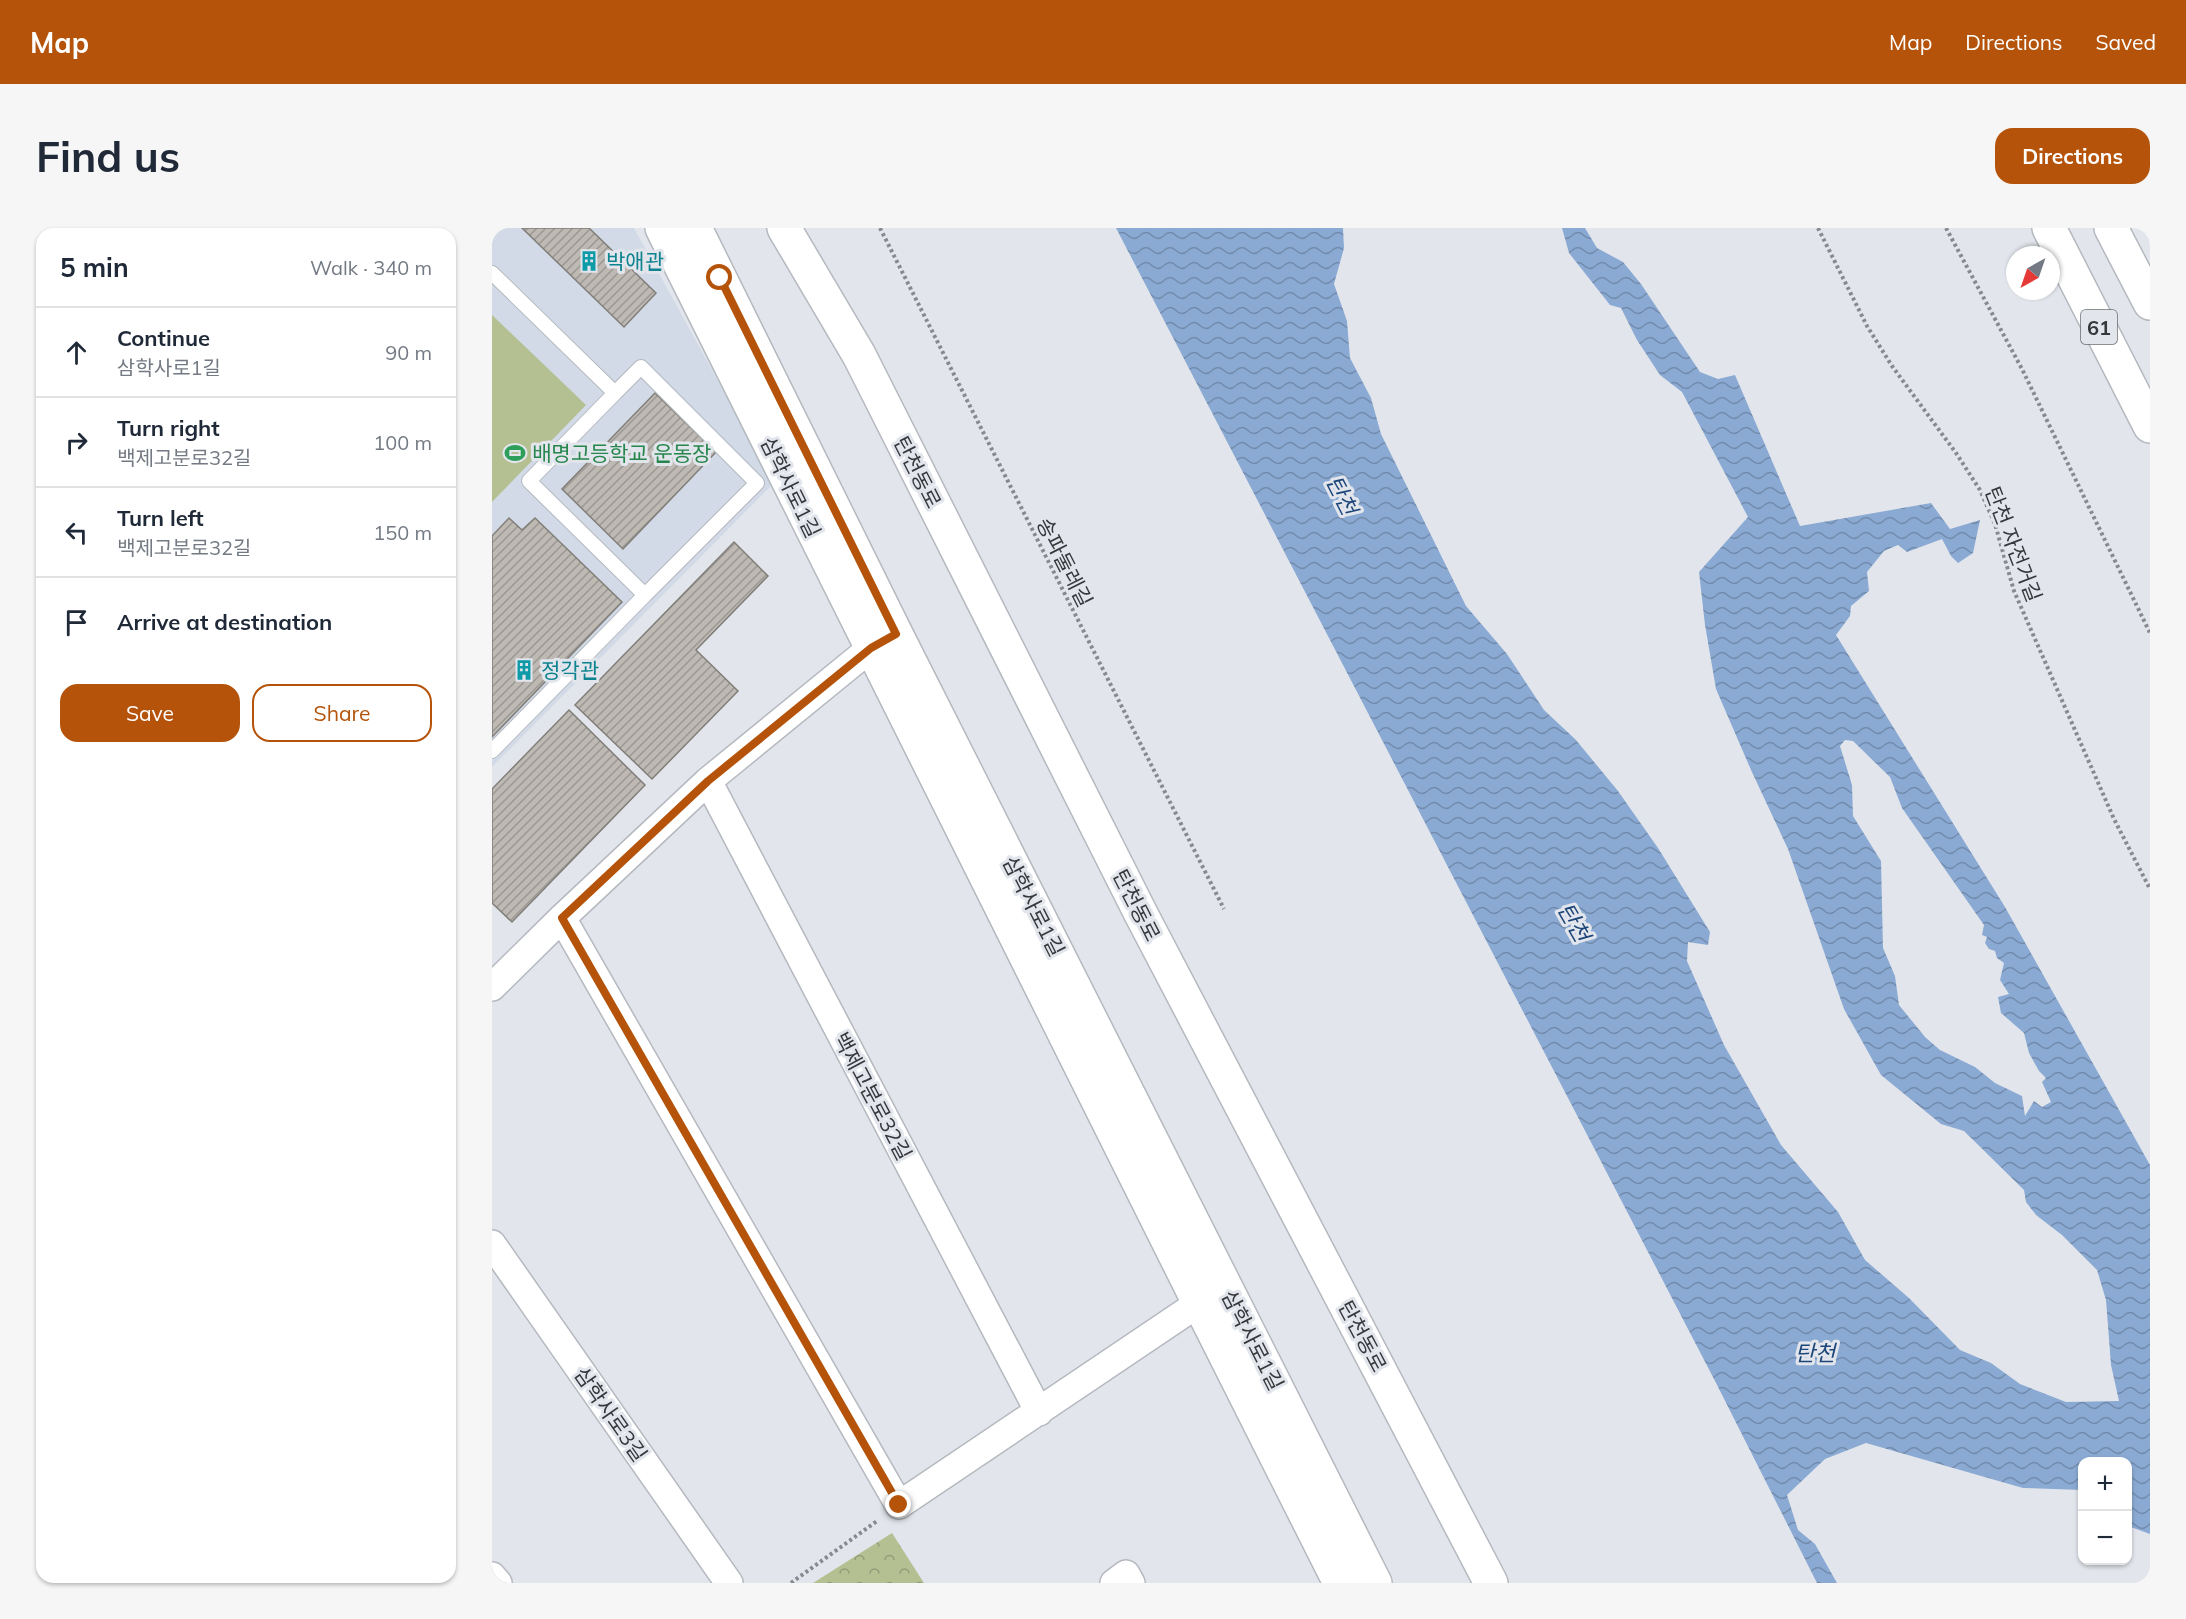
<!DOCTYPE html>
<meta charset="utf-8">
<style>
body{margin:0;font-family:Mulish,"Noto Sans KR",sans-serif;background:#f6f6f7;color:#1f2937}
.controls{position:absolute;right:18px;bottom:18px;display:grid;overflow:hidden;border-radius:12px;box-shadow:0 2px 4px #0004}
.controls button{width:54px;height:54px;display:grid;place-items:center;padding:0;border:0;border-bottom:2px solid #e0e1e3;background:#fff;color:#1f2937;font:30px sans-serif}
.compass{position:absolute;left:1514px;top:18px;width:54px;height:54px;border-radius:50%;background:#fff;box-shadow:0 2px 4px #0004;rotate:220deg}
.stop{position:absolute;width:18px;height:18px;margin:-14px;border:4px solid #b45309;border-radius:50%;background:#fff}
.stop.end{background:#b45309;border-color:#fff;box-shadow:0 2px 6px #0008}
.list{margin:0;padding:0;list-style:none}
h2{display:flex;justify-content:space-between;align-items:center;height:78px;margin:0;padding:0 24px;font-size:26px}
h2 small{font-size:20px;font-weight:400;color:#747a83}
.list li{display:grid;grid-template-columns:39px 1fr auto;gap:18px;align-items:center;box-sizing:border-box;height:90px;padding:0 24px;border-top:2px solid #e0e1e3}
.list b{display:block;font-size:22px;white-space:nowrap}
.list p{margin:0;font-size:20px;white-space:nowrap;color:#747a83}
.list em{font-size:20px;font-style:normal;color:#747a83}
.actions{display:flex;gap:12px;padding:18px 24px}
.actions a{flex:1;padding:14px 0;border:2px solid #b45309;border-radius:18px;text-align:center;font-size:21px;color:#b45309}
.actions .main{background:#b45309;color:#fff}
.icon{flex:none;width:33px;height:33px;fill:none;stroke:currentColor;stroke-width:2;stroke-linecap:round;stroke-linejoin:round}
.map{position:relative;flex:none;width:1658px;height:1355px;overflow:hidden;border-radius:18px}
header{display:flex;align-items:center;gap:36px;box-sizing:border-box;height:84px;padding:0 30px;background:#b45309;color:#fff}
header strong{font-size:28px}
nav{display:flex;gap:33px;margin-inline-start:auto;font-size:21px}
.intro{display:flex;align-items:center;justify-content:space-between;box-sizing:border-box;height:144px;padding:0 36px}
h1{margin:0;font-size:42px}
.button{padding:15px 27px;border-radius:18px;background:#b45309;color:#fff;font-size:21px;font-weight:700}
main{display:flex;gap:36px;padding:0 36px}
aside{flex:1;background:#fff;border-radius:18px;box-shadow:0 2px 4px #0004}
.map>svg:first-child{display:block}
.built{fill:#d1dae6}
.green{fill:#b4bf92}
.park{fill:url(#park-crowns)}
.water{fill:url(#water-waves);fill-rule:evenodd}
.building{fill:url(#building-hatch);stroke:#827e79;stroke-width:1.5}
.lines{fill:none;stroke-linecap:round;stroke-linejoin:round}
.service-casing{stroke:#b5b9bf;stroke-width:16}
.minor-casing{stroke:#b5b9bf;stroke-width:30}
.tertiary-casing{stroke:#b5b9bf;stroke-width:36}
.trunk-casing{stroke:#b5b9bf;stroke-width:36}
.path{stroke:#87898e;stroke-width:4;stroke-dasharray:3 3;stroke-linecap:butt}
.service{stroke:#fff;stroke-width:14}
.minor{stroke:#fff;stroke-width:27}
.tertiary{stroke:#fff;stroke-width:33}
.trunk{stroke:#fff;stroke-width:33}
.route{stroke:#b45309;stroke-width:8}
.labels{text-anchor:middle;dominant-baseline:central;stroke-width:6;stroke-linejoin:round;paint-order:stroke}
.shield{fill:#e2e6ec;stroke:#6a6c70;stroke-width:1.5}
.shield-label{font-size:20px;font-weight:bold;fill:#37383b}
.culture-label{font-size:21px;fill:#0d838f;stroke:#e2e6ec;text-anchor:start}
.leisure-label{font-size:21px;fill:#27864d;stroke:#e2e6ec;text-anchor:start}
.street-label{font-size:21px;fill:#37383b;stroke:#e2e6ec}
.water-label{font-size:22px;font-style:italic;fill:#1c4579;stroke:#e2e6ec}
</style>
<header>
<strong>Map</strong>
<nav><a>Map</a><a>Directions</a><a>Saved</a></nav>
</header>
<div class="intro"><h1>Find us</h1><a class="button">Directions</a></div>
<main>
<aside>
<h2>5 min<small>Walk · 340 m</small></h2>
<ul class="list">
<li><svg class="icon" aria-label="ahead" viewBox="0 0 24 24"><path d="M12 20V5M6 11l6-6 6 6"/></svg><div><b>Continue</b><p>삼학사로1길</p></div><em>90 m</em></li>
<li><svg class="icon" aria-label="right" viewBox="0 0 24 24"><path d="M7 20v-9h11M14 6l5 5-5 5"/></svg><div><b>Turn right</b><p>백제고분로32길</p></div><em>100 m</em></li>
<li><svg class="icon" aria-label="left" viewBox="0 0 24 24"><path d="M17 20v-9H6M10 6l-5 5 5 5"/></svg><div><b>Turn left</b><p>백제고분로32길</p></div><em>150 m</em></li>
<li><svg class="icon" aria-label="arrive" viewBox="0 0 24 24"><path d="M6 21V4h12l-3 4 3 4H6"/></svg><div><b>Arrive at destination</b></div></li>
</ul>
<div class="actions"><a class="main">Save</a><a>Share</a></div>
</aside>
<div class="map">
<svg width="1658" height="1355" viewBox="0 0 1658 1355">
<defs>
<pattern id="park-crowns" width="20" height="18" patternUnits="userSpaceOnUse" patternTransform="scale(1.5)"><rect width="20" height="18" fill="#b4bf92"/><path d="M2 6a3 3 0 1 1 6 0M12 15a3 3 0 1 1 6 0" fill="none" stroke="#939c78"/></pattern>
<pattern id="water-waves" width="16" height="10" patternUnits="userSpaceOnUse" patternTransform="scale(1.5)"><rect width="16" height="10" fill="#8baad3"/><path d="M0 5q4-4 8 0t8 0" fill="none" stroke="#728bac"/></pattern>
<pattern id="building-hatch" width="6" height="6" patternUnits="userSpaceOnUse" patternTransform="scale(1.5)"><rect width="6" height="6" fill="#beb9b3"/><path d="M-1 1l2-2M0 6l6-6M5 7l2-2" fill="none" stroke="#9b9793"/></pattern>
</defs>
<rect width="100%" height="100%" fill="#e2e6ec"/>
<path class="built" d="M0 0H142L282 255 0 539Z"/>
<path class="green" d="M0 87 94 177 0 274Z"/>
<path class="park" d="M400 1305 432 1355H321Z"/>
<path class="water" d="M624 0H851L852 20 842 56 855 93 858 130 879 170 889 206 974 378 1015 426 1052 482 1084 512 1126 563 1166 620 1218 704 1216 717 1196 714 1195 733 1232 817 1289 917 1346 984 1373 1032 1417 1070 1468 1122 1499 1135 1528 1156 1574 1174 1627 1173 1619 1137 1614 1072 1605 1042 1570 1007 1544 987 1534 974 1532 962 1472 903 1449 896 1389 847 1352 781 1296 621 1259 542 1224 461 1213 397 1207 344 1256 289 1190 164 1168 147 1145 112 1129 80 1118 77 1077 25 1070 0H1093L1105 20 1131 34 1149 56 1208 144 1226 151 1243 147 1308 298 1439 275 1458 301 1488 292 1481 325 1466 335 1459 328 1450 311 1415 324 1406 317 1392 323 1375 344 1377 363 1359 378 1358 388 1344 407 1513 679 1658 937V1306L1636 1298V1234H1590V1262L1531 1260 1374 1215 1333 1231 1295 1267 1306 1302 1323 1316 1345 1355H1325L1222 1151ZM1353 512 1361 513 1398 549 1410 580 1492 697 1490 707 1495 709 1493 715 1497 721 1503 723 1505 730 1512 735 1508 752 1517 766 1506 769 1509 785 1532 805 1537 825 1547 843 1554 850 1550 854 1559 874 1550 879 1542 873 1533 888 1530 868 1503 855 1483 839 1448 822 1433 809 1407 777 1403 748 1391 720 1389 633 1361 588 1360 557 1348 518Z"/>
<path class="building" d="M30 0H97L164 65 132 99Z
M163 165 224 224 131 321 70 261Z
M17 290 30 302 43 290 130 374 0 509V308Z
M242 314 276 348 204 422 246 463 160 551 83 477Z
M77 482 153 557 20 694 0 675V561Z"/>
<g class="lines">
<g class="service-casing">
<path id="service" d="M0 45 123 165 37 253 153 367 0 523
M123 165 149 139 265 255 153 367"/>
</g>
<g class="minor-casing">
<path id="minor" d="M216 553 547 1184
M70 690 407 1277 707 1075 724 1066
M0 759 70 690 216 553 379 420 397 410
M0 1016 237 1355
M0 1348 6 1355
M622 1355 634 1346 639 1355"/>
</g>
<g class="tertiary-casing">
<path id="tertiary" d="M170 0 707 1075 848 1355
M203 0 404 406 883 1355
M292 0 367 127 649 686 999 1355"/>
</g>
<g class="trunk-casing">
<path id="trunk" d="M1557 0 1658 198
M1619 0 1658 75"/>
</g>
<path class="path" d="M388 0 732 681
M1326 0 1375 98 1400 138 1464 225 1488 262 1503 296 1522 363 1622 591 1658 661
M1454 0 1530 141 1658 405
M299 1355 385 1293"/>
<use href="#service" class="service"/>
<use href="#minor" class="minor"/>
<use href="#tertiary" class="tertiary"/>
<use href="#trunk" class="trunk"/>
</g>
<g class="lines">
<path class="route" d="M228 50 404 406 379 420 216 553 70 690 407 1277"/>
</g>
<defs>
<g id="building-bare" transform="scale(1.62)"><path d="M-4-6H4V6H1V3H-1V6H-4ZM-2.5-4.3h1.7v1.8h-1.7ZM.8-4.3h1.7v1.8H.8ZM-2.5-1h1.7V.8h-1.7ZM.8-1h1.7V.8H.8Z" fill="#0f9aa8" stroke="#e2e6ec" stroke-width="2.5" paint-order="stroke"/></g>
<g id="stadium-bare" transform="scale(1.62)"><path d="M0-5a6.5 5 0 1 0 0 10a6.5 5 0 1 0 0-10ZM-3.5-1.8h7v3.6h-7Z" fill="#2e9e5b" stroke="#e2e6ec" stroke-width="2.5" paint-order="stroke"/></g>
</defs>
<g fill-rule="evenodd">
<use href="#building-bare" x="97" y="33"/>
<use href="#stadium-bare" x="23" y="225"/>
<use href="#building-bare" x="32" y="442"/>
</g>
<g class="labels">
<rect class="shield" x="1589" y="82" width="36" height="34" rx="4.5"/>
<g class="shield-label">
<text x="1607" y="99">61</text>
</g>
<g class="culture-label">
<text x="114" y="33">박애관</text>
<text x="49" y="442">정각관</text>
</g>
<g class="leisure-label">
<text x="40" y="225">배명고등학교 운동장</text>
</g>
<g class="street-label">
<text transform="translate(426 244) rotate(63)">탄천동로</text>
<text transform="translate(299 259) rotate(64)">삼학사로1길</text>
<text transform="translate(1522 316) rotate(69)">탄천 자전거길</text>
<text transform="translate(573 334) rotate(63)">송파둘레길</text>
<text transform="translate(645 677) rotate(63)">탄천동로</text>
<text transform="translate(542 678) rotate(63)">삼학사로1길</text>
<text transform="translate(381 868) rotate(62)">백제고분로32길</text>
<text transform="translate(871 1108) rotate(62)">탄천동로</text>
<text transform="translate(761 1112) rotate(63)">삼학사로1길</text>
<text transform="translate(119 1186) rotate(55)">삼학사로3길</text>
</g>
<g class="water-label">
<text transform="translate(850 267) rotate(63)">탄천</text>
<text transform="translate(1082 694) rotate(60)">탄천</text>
<text x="1323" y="1125">탄천</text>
</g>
</g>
</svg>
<div class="controls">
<button>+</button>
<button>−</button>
</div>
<svg class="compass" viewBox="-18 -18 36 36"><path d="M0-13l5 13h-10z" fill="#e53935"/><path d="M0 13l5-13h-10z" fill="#747a83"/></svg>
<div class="stop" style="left:228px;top:50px"></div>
<div class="stop end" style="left:407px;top:1277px"></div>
</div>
</main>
